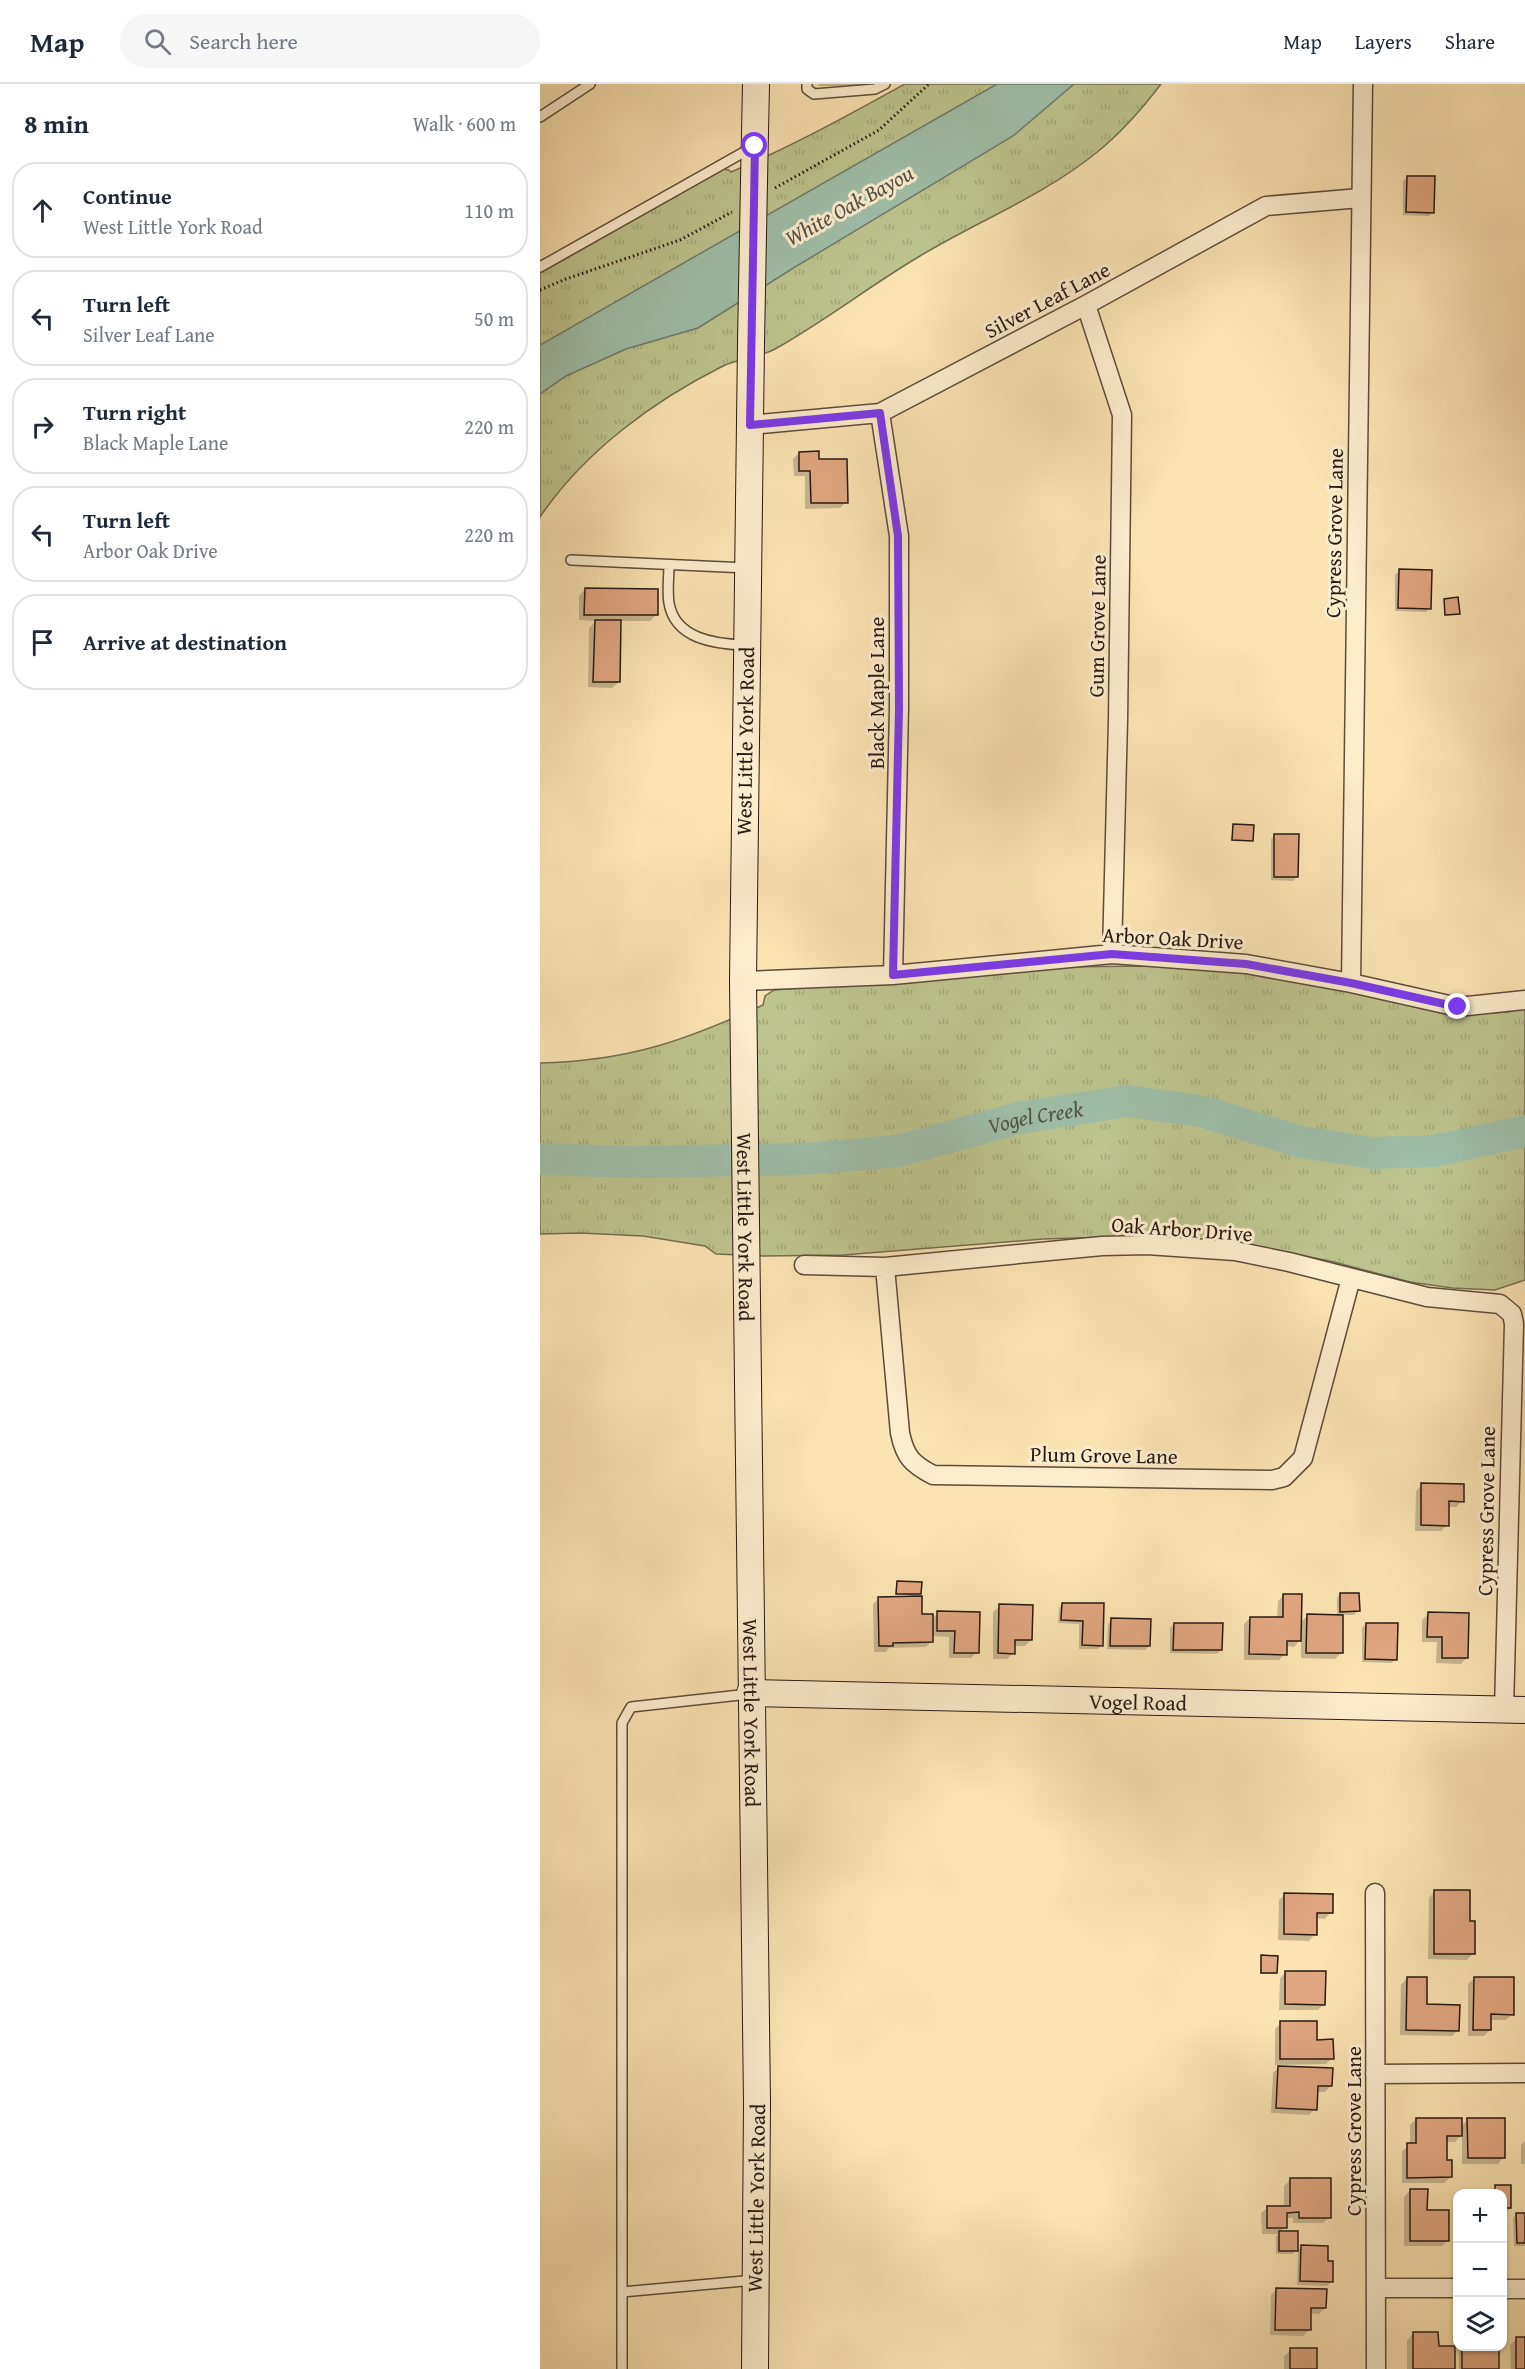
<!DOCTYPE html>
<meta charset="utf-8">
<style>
body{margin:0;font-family:"Gentium Book Plus",serif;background:#f6f6f7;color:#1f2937}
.controls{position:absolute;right:18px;bottom:18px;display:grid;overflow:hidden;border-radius:12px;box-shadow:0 2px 4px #0004}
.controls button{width:54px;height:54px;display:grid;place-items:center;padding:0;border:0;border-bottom:2px solid #e0e1e3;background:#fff;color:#1f2937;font:30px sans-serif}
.stop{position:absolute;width:18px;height:18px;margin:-14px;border:4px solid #7c3aed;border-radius:50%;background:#fff}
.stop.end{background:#7c3aed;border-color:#fff;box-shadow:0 2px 6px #0008}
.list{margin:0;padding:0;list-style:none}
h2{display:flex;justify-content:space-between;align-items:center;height:78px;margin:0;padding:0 24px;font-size:26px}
h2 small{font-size:20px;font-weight:400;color:#747a83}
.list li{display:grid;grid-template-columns:39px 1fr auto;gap:18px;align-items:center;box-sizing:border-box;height:96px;margin:0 12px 12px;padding:0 12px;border:2px solid #e0e1e3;border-radius:24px}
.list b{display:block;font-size:22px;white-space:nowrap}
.list p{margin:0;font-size:20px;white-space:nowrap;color:#747a83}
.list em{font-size:20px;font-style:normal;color:#747a83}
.icon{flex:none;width:33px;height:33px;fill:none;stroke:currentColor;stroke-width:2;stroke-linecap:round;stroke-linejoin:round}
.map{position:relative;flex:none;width:985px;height:2285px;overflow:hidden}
header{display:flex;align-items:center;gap:36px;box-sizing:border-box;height:84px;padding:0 30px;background:#fff;border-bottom:2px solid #e0e1e3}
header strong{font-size:28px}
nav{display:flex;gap:33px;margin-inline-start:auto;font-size:21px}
.search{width:420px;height:54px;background:#f6f6f7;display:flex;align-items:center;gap:15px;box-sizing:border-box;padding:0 21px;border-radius:33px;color:#747a83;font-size:22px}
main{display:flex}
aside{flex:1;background:#fff}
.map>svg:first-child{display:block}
.park{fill:url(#park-tufts);stroke:#736e50;stroke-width:1.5}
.water{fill:#9fbea9;stroke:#707c6d;stroke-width:1.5}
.shadow{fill:#0003}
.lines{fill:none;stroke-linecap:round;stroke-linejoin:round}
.river{stroke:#9fbea9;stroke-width:32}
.building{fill:#e0a680;stroke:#291912;stroke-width:1.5}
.lane-casing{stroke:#5e4c3a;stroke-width:12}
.street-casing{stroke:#5e4c3a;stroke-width:21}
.secondary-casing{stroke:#291912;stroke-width:28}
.path{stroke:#291912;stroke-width:3;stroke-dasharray:1.5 3;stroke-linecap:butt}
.lane{stroke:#fcedcd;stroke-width:9}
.street{stroke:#fcedcd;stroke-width:18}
.secondary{stroke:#fcedcd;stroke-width:26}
.secondary-bridge-casing{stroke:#291912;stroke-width:28;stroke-linecap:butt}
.secondary-bridge{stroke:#fcedcd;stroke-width:26}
.route{stroke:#7c3aed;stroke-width:8}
.labels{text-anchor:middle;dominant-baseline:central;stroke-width:6;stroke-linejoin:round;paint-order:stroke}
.street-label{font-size:21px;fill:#291912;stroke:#fcedcd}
.water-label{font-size:22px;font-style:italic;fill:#525347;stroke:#fcedcd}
</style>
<header>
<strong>Map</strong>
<div class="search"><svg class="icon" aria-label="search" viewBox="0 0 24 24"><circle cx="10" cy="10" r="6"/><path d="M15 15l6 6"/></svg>Search here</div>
<nav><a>Map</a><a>Layers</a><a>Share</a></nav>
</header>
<main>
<aside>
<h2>8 min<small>Walk · 600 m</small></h2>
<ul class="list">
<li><svg class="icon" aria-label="ahead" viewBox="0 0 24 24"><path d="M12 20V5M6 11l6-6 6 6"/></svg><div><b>Continue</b><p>West Little York Road</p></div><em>110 m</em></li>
<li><svg class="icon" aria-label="left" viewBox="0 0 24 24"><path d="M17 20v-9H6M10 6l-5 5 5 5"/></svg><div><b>Turn left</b><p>Silver Leaf Lane</p></div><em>50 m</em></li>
<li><svg class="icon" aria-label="right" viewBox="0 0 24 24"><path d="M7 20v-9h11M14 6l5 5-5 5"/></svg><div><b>Turn right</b><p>Black Maple Lane</p></div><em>220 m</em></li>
<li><svg class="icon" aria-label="left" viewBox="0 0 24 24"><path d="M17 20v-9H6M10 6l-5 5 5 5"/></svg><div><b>Turn left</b><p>Arbor Oak Drive</p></div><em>220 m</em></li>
<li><svg class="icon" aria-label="arrive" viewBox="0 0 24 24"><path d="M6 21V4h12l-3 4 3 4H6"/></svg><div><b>Arrive at destination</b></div></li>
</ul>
</aside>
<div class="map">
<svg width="985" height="2285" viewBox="0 0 985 2285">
<defs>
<pattern id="park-tufts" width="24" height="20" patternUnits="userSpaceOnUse" patternTransform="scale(1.5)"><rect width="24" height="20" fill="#bdc48d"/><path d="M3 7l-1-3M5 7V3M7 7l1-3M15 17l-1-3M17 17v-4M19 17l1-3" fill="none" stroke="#a2a879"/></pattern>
</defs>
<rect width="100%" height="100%" fill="#fbe3b2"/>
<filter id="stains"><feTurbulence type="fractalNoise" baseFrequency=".00333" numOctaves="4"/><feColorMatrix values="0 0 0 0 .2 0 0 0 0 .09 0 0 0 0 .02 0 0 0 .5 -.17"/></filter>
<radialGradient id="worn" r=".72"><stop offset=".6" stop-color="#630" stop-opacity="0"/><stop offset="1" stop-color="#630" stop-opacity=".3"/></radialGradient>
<path class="park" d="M365 0H621C602 25 581 49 556 69 503 112 438 137 380 172 331 201 285 237 235 265 219 274 199 274 183 282 113 317 44 368 0 433V189L183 85 189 86 191 88C251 63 307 32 365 0Z
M605 882 693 886 930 930 968 928 985 924V1196L955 1206 912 1204 870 1198 790 1177 705 1160 604 1152 503 1155 303 1171 224 1172 176 1170 165 1162 103 1152 40 1149 0 1150V979C88 977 144 957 223 921L225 912 234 906 518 883Z"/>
<path class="water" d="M457 0H534L473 52 255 183 158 244 86 265 26 292 0 310V261Z"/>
<path class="shadow" d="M279 0H323L321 2H279Z
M867 93 893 128 889 132 863 131V97Z
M259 369 277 377 306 418 300 424 265 425V392H254L253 375Z
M859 487 890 524 886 528 855 527V491Z
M45 505 116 531 110 537H80L79 598 72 604 48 603 49 544 56 537 39 536V512Z
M904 516 918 529 917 531 904 532Z
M693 742 712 756 691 757Z
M735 751 757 793 753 797 731 796V755Z
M882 1400 922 1417 916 1423H907V1441L901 1447H875L876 1407Z
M357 1499 380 1510 376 1513 381 1532 391 1536 398 1529 437 1568 431 1574H409V1553L392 1552V1557L386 1563 349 1564 346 1568H334L333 1520 339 1514H369V1511L355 1510Z
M800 1510 818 1527 814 1531H801V1569L795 1575 761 1574V1555L754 1563 746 1562 745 1570 739 1576H704V1540L710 1534 737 1535 738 1517 744 1511 760 1539 767 1532H797V1514Z
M522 1520 562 1521 561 1561 558 1565H539V1540L518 1539 519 1524Z
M460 1522 491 1556 485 1562H473V1569L467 1575H453V1528Z
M888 1530 927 1573 921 1580 896 1579 897 1558H882V1536Z
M571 1536 609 1562 605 1566 567 1565 568 1540Z
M634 1540 681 1566 677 1570 630 1569V1544Z
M826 1540 855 1575 852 1579 822 1578V1544Z
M895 1807 929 1839 933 1869 927 1876 888 1875 889 1814Z
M745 1810 791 1828 785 1835 775 1834V1850L769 1857 738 1856 739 1816Z
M722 1873 736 1888 734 1890H720Z
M746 1888 784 1920 778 1926H739L740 1894Z
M867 1894 885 1921 918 1946 912 1952 860 1951 861 1901Z
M935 1894 973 1930 966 1936H950V1946L944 1952H928V1900Z
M741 1939 775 1957 792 1974 786 1980 735 1981V1945Z
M740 1982 791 2002 785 2008H776L775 2025 769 2031 731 2029 733 1989Z
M876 2035 921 2043 928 2035 964 2073 958 2080H922V2050L915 2058H906V2077L911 2093 904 2099H862V2067L870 2061V2041Z
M985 2057V2080H981V2061Z
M750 2096 789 2133 783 2139H753V2134H745V2143L740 2148 756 2166 753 2170H736V2152L739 2150H722L721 2129 728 2123H744V2102Z
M956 2103H970V2124L964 2130 962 2110H950Z
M870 2106 908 2156 902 2162H864V2113Z
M977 2130H985V2162H974L973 2134Z
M762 2163 787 2179 791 2198 787 2202 757 2201 758 2166Z
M737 2205 785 2224 779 2230 770 2229 769 2246 763 2252 730 2251 731 2211Z
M873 2250 897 2263 914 2285H867V2256Z
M976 2255H985V2285H971L970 2261Z
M919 2262H957V2285H919Z
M751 2266 776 2285H744V2272Z"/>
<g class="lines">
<path class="river" id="s1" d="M0 1075 91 1078 265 1075 358 1067 479 1034 587 1017 661 1027 761 1058 832 1069 895 1067 985 1047"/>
</g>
<path class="building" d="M867 92H895L894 129 866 128Z
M279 367V375H307L308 419H271L270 387H259V368Z
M859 485 892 486 891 525 858 524Z
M45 504 118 505V531H44Z
M918 513 920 530 905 531 904 515Z
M55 536H81L80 598H53Z
M693 740 714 741 713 757 692 756Z
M734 750H759L758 793H734Z
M881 1399 924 1400V1418L909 1417V1442L881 1441Z
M357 1497 382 1498 381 1510H356Z
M800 1509H819L820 1527 800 1528Z
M743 1510H762L761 1557H747V1571L709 1570 710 1533H743Z
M382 1512V1530H393V1558L353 1559V1562H339L338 1513Z
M522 1519H564L563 1562 542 1561 543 1537 521 1536Z
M459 1520 493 1521 492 1556H475V1570L458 1569Z
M397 1527 440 1528 439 1569H414L415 1547H397Z
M888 1528 929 1529 928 1574H902V1553H887Z
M767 1530 803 1531V1569H766Z
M571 1534 611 1535 610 1562H570Z
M634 1539H683L682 1566H633Z
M826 1539H858L857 1576 825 1575Z
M894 1806H930V1837H935V1870H894Z
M744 1809 793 1810V1829H777V1851L744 1850Z
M721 1871 738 1872 737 1889H721Z
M745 1887H786L785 1921 745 1920Z
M867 1893H887V1920L920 1921 919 1947 866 1946Z
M934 1893H974V1931L951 1930V1946H933Z
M740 1937H777V1956L793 1955 794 1975H740Z
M738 1982 793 1984 792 2002H778L777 2026 736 2024Z
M876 2034H922V2052H907V2076H912V2093L867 2094V2059H876Z
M927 2034H965V2074H928Z
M750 2094H791V2134H759V2128L747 2129V2144H727V2122H750Z
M955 2101H971V2124H962V2110H955Z
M870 2105H888L887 2126H909V2157H870Z
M976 2129H985V2159H977Z
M739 2147H758V2167H739Z
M761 2161 788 2162V2177H793V2198L760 2197Z
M736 2204 787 2205 786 2224H771V2246H735Z
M873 2248H898L899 2262H915V2285H873Z
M976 2253H985V2285H976Z
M922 2262H959V2285H922Z
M750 2264H777V2285H750Z"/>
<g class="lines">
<g class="lane-casing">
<path id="lane" d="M267 0V5L274 10 335 5 345 0
M0 33 50 0
M0 183 213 63
M31 476 207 484
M129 481C129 493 127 507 129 519 135 555 175 560 204 561
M82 2208 215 2196
M82 2285V1639L91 1623 209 1610"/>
</g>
<g class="street-casing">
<path id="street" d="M546 221 582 331 578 636 572 870
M340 329 359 452V624L353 891
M210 341 340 329 546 221 726 122 820 114
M203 897 353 891 572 870 706 880 811 899 918 923 985 916
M811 899 823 0
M264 1181 345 1183 562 1162 607 1161 695 1167 749 1178 887 1213 960 1220 972 1230 974 1240 964 1626
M345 1183 360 1349C365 1373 372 1380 393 1391L732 1396 744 1393 763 1374 811 1194
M835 1809 836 2285
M835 1990 985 1989
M836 2204H918
M962 2205H985"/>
</g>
<g class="secondary-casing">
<g id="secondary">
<path d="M214 97 216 0"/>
<path id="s2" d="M211 259 203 897 217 2019 215 2285"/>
<path id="s3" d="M210 1609 985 1626"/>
</g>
</g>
<path class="path" d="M235 104 339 46 389 0
M0 206 26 195 140 156 192 128"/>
<use href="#lane" class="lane"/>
<use href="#street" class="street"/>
<use href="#secondary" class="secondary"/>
<g class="secondary-bridge-casing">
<path id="secondary-bridge" d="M211 259 214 97"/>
</g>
<use href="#secondary-bridge" class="secondary-bridge"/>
</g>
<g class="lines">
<path class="route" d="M215 62 210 341 340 329 358 452 359 624 353 891 572 870 706 880 811 899 918 923"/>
</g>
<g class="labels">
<g class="street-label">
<text transform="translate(507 216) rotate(-28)">Silver Leaf Lane</text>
<text transform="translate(794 449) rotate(-89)">Cypress Grove Lane</text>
<text transform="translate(557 542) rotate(-89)">Gum Grove Lane</text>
<text transform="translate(336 609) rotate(-90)">Black Maple Lane</text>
<text transform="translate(205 657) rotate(-89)">West Little York Road</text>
<text transform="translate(633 854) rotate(3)">Arbor Oak Drive</text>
<text stroke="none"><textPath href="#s2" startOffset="884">West Little York Road</textPath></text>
<text transform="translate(642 1145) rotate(4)">Oak Arbor Drive</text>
<text transform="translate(564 1371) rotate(1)">Plum Grove Lane</text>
<text transform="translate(946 1427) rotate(-89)">Cypress Grove Lane</text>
<text stroke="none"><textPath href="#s3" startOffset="388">Vogel Road</textPath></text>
<text stroke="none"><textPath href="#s2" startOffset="1370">West Little York Road</textPath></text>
<text transform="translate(813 2047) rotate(-90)">Cypress Grove Lane</text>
<text transform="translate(216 2114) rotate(-89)">West Little York Road</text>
</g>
<g class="water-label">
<text transform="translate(309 121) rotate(-29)">White Oak Bayou</text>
<text stroke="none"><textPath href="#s1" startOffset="500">Vogel Creek</textPath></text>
</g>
</g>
<rect width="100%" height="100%" filter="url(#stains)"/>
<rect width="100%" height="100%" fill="url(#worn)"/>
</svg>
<div class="controls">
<button>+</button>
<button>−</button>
<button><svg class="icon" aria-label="layers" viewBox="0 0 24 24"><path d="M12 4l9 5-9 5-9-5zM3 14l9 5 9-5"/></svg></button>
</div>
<div class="stop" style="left:215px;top:62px"></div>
<div class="stop end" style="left:918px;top:923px"></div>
</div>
</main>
